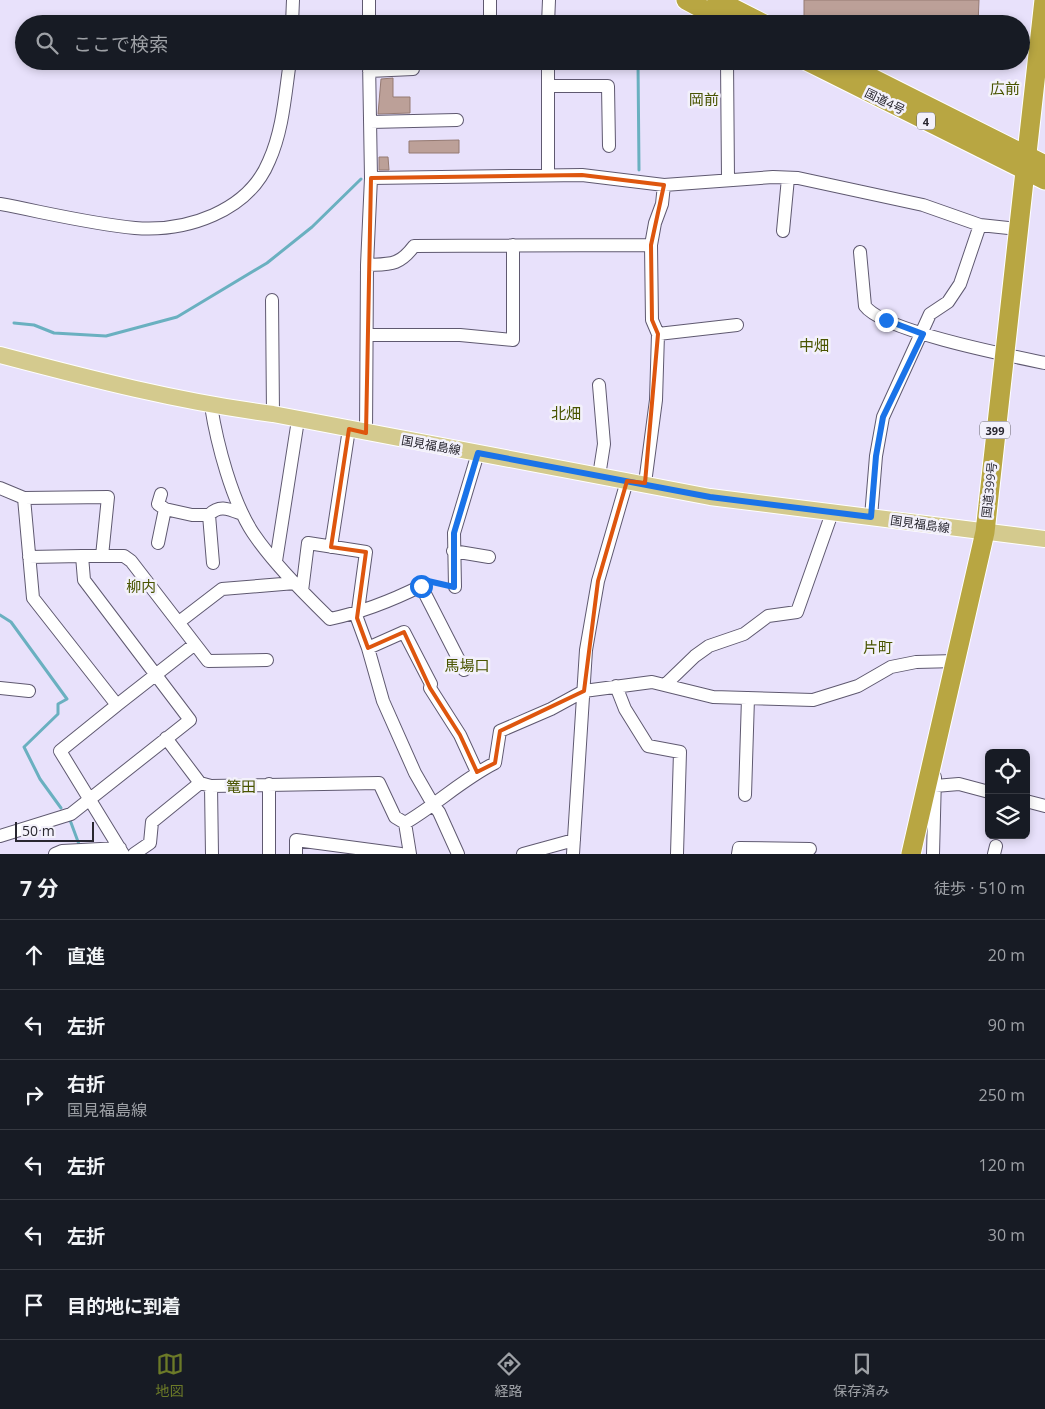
<!DOCTYPE html>
<html lang="ja">
<meta charset="utf-8">
<style>
body{margin:0;font-family:"Open Sans","Noto Sans JP",sans-serif;background:#242831;color:#f1f3f6}
.controls{position:absolute;right:15px;bottom:15px;display:grid;overflow:hidden;border-radius:8px;box-shadow:0 2px 8px #0003}
.controls button{width:45px;height:45px;display:grid;place-items:center;padding:0;border:0;border-bottom:1px solid #363941;background:#171b24;color:#f1f3f6;font:25px sans-serif}
.scale{position:absolute;left:15px;bottom:12px;width:79px;box-sizing:border-box;padding-left:5px;border:2px solid #292730;border-top:0;font-size:14px;line-height:18px;white-space:nowrap;color:#292730;-webkit-text-stroke:4px #f3f1fb;paint-order:stroke}
.stop{position:absolute;width:15px;height:15px;margin:-11px;border:4px solid #1a73e8;border-radius:50%;background:#fff}
.stop.end{background:#1a73e8;border-color:#fff;box-shadow:0 1px 5px #0008}
.list{margin:0;padding:0;list-style:none}
h2{display:flex;justify-content:space-between;align-items:center;height:65px;margin:0;padding:0 20px;font-size:21px}
h2 small{font-size:16px;font-weight:400;color:#9ea1a6}
.list li{display:grid;grid-template-columns:32px 1fr auto;gap:15px;align-items:center;box-sizing:border-box;height:70px;padding:0 20px;border-top:1px solid #363941}
.list b{display:block;font-size:19px;white-space:nowrap}
.list p{margin:0;font-size:16px;white-space:nowrap;color:#9ea1a6}
.list em{font-size:16px;font-style:normal;color:#9ea1a6}
.icon{flex:none;width:28px;height:28px;fill:none;stroke:currentColor;stroke-width:2;stroke-linecap:round;stroke-linejoin:round}
.map{position:relative;flex:none;width:1045px;height:854px;overflow:hidden}
.search{position:absolute;background:#171b24;box-shadow:0 2px 8px #0003;left:15px;right:15px;top:15px;height:55px;display:flex;align-items:center;gap:12px;box-sizing:border-box;padding:0 18px;border-radius:28px;color:#9ea1a6;font-size:19px}
.sheet{height:485px;background:#171b24}
nav{display:flex;justify-content:space-around;align-items:center;box-sizing:border-box;height:70px;border-top:1px solid #363941;background:#171b24;font-size:14px;color:#9ea1a6}
nav a{display:grid;justify-items:center;gap:2px}
nav .on{color:#6c7a28}
.map>svg:first-child{display:block}
.lines{fill:none;stroke-linecap:round;stroke-linejoin:round}
.stream{stroke:#6ab0c0;stroke-width:3}
.building{fill:#bca098;stroke:#957a72}
.minor-casing{stroke:#5f5970;stroke-width:14}
.major-casing{stroke:#fff;stroke-width:18}
.highway-casing{stroke:#fff;stroke-width:21}
.path{stroke:#9c97aa;stroke-width:2;stroke-dasharray:4 2.5;stroke-linecap:butt}
.minor{stroke:#fff;stroke-width:12}
.major{stroke:#d4ca8e;stroke-width:16}
.highway{stroke:#b8a642;stroke-width:19}
.route{stroke:#1a73e8;stroke-width:6}
.marked{fill:none;stroke:#de560e;stroke-width:4;stroke-linejoin:round}
.labels{text-anchor:middle;dominant-baseline:central;stroke-width:5;stroke-linejoin:round;paint-order:stroke}
.shield{fill:#f3f1fb;stroke:#66646d;stroke-width:1}
.shield-label{font-size:11px;font-weight:bold;fill:#292730}
.street-label{font-size:12px;fill:#292730;stroke:#f3f1fb}
.quarter-label{font-size:15px;fill:#495400;stroke:#f3f1fb}
</style>
<div class="map">
<svg width="1045" height="854" viewBox="0 0 1045 854">
<rect width="100%" height="100%" fill="#e8e1fb"/>
<g class="lines">
<path class="stream" d="M638 61 639 170
M14 323 34 325 54 333 106 336 177 317 267 263 312 227 361 179
M0 615 11 622 67 699 58 704V714L24 747 40 779 61 808
M70 820 80 847"/>
</g>
<path class="building" d="M804 0H979L978 24H804Z
M393 78V97H410V113L378 114 381 79Z
M459 140V153H409V141Z
M379 157H388L389 170H379Z"/>
<g class="lines">
<g class="minor-casing">
<path id="minor" d="M292 24 293 0
M369 24V0
M490 24V0
M548 24 549 0
M727 61 728 179
M369 71 413 69
M548 86H608L609 146
M370 122 457 120
M548 175V61
M371 178 582 175 664 185 773 177 798 178 923 205 980 225 1018 229
M0 204C43 212 91 224 135 228 186 232 248 212 269 161 283 130 285 95 290 61
M783 231 788 178
M860 252 865 306C883 331 1011 356 1045 363
M367 265C390 264 399 266 414 246L651 245
M272 300 273 414
M658 334 737 325
M367 335H460L513 340V245
M211 406C217 444 232 501 253 533 274 564 303 592 330 619 363 612 391 601 421 586L464 670
M366 433 367 265 371 178 369 61
M599 476 604 444 599 385
M645 483 656 400 658 334 652 320 651 245 655 223 662 204 664 185
M0 488 24 498 108 497 102 556H82L84 580 190 720 71 814 0 836
M161 494 158 504 165 509
M24 498 33 598 117 705 60 751 123 854
M209 515 213 563
M871 517 876 456 883 417 930 314 948 302 960 284 980 225
M158 543 165 509 192 515H209C219 504 229 509 242 514
M331 547 349 429
M453 551 489 557
M102 556H124L131 561 208 661 267 660
M29 557 82 556
M276 561 298 420
M455 587 454 533 478 453
M302 591 308 543 366 552 357 618 368 648
M179 622 222 589 295 583
M666 684 695 656 709 646 744 634 768 616 797 612 832 513
M616 686 625 709 648 746 680 752 677 854
M0 688 29 691
M117 705 195 644
M166 738 200 783 211 786 379 783 395 817 405 823C436 805 463 779 495 763L500 731 551 709 584 691 652 682 713 697 813 700 858 686 891 667 916 662 956 661
M269 784V854
M211 786 212 854
M935 786 959 784 989 792
M745 795 748 698
M1026 801 1045 806
M405 823 410 854
M55 854 62 851 120 848
M134 854 150 843 152 822 200 783
M296 854V840L401 854
M458 854 439 812 434 806 415 773 383 701 368 648 404 632 431 684 430 688 460 735 477 772
M523 854 574 840
M573 854 586 650 598 581 627 481
M738 854 739 848 810 849
M933 854 935 777
M994 854 996 846"/>
</g>
<g class="major-casing">
<path id="major" d="M0 355C91 379 180 402 273 414L710 497 1045 539"/>
</g>
<g class="highway-casing">
<path id="highway" d="M686 0 731 24
M717 0 764 24
M807 61 1045 180
M838 61 1045 165
M911 854 985 532 1044 0"/>
</g>
<path class="path" d="M432 582 444 585"/>
<use href="#minor" class="minor"/>
<use href="#major" class="major"/>
<use href="#highway" class="highway"/>
</g>
<g class="lines">
<path class="route" d="M421 586 428 581 454 587V533L478 453 710 497 871 517 876 456 883 417 923 334 886 320"/>
</g>
<path class="marked" d="M582 175 664 185 651 245 652 320 658 334 645 483 627 481 598 581 584 691 500 731 495 763 477 772 460 735 430 688 404 632 368 648 357 618 366 552 331 547 349 429 366 433 371 178Z"/>
<g class="labels">
<g class="shield">
<rect x="917" y="112.5" width="18" height="17" rx="4"/>
<rect x="980" y="421.5" width="30" height="17" rx="4"/>
</g>
<g class="shield-label">
<text x="926" y="121">4</text>
<text x="995" y="430">399</text>
</g>
<g class="street-label">
<text transform="translate(885 101) rotate(26)">国道4号</text>
<text transform="translate(431 445) rotate(10)">国見福島線</text>
<text transform="translate(989 490) rotate(-84)">国道399号</text>
<text transform="translate(920 524) rotate(8)">国見福島線</text>
</g>
<g class="quarter-label">
<text x="1005" y="88">広前</text>
<text x="704" y="99">岡前</text>
<text x="814" y="345">中畑</text>
<text x="566" y="413">北畑</text>
<text x="141" y="586">柳内</text>
<text x="878" y="647">片町</text>
<text x="467" y="665">馬場口</text>
<text x="241" y="786">篭田</text>
</g>
</g>
</svg>
<div class="controls">
<button><svg class="icon" aria-label="locate" viewBox="0 0 24 24"><circle cx="12" cy="12" r="6"/><path d="M12 2v4M12 18v4M2 12h4M18 12h4"/></svg></button>
<button><svg class="icon" aria-label="layers" viewBox="0 0 24 24"><path d="M12 4l9 5-9 5-9-5zM3 14l9 5 9-5"/></svg></button>
</div>
<div class="scale">50 m</div>
<div class="stop" style="left:421px;top:586px"></div>
<div class="stop end" style="left:886px;top:320px"></div>
<div class="search"><svg class="icon" aria-label="search" viewBox="0 0 24 24"><circle cx="10" cy="10" r="6"/><path d="M15 15l6 6"/></svg>ここで検索</div>
</div>
<section class="sheet">
<h2>7 分<small>徒歩 · 510 m</small></h2>
<ul class="list">
<li><svg class="icon" aria-label="ahead" viewBox="0 0 24 24"><path d="M12 20V5M6 11l6-6 6 6"/></svg><div><b>直進</b></div><em>20 m</em></li>
<li><svg class="icon" aria-label="left" viewBox="0 0 24 24"><path d="M17 20v-9H6M10 6l-5 5 5 5"/></svg><div><b>左折</b></div><em>90 m</em></li>
<li><svg class="icon" aria-label="right" viewBox="0 0 24 24"><path d="M7 20v-9h11M14 6l5 5-5 5"/></svg><div><b>右折</b><p>国見福島線</p></div><em>250 m</em></li>
<li><svg class="icon" aria-label="left" viewBox="0 0 24 24"><path d="M17 20v-9H6M10 6l-5 5 5 5"/></svg><div><b>左折</b></div><em>120 m</em></li>
<li><svg class="icon" aria-label="left" viewBox="0 0 24 24"><path d="M17 20v-9H6M10 6l-5 5 5 5"/></svg><div><b>左折</b></div><em>30 m</em></li>
<li><svg class="icon" aria-label="arrive" viewBox="0 0 24 24"><path d="M6 21V4h12l-3 4 3 4H6"/></svg><div><b>目的地に到着</b></div></li>
</ul>
</section>
<nav>
<a class="on"><svg class="icon" aria-label="map" viewBox="0 0 24 24"><path d="M3 6l6-2 6 2 6-2v14l-6 2-6-2-6 2zM9 4v14M15 6v14"/></svg>地図</a>
<a><svg class="icon" aria-label="directions" viewBox="0 0 24 24"><path d="M12 3l9 9-9 9-9-9zM9 14v-3h6M13 9l2 2-2 2"/></svg>経路</a>
<a><svg class="icon" aria-label="saved" viewBox="0 0 24 24"><path d="M7 4h10v16l-5-4-5 4z"/></svg>保存済み</a>
</nav>
